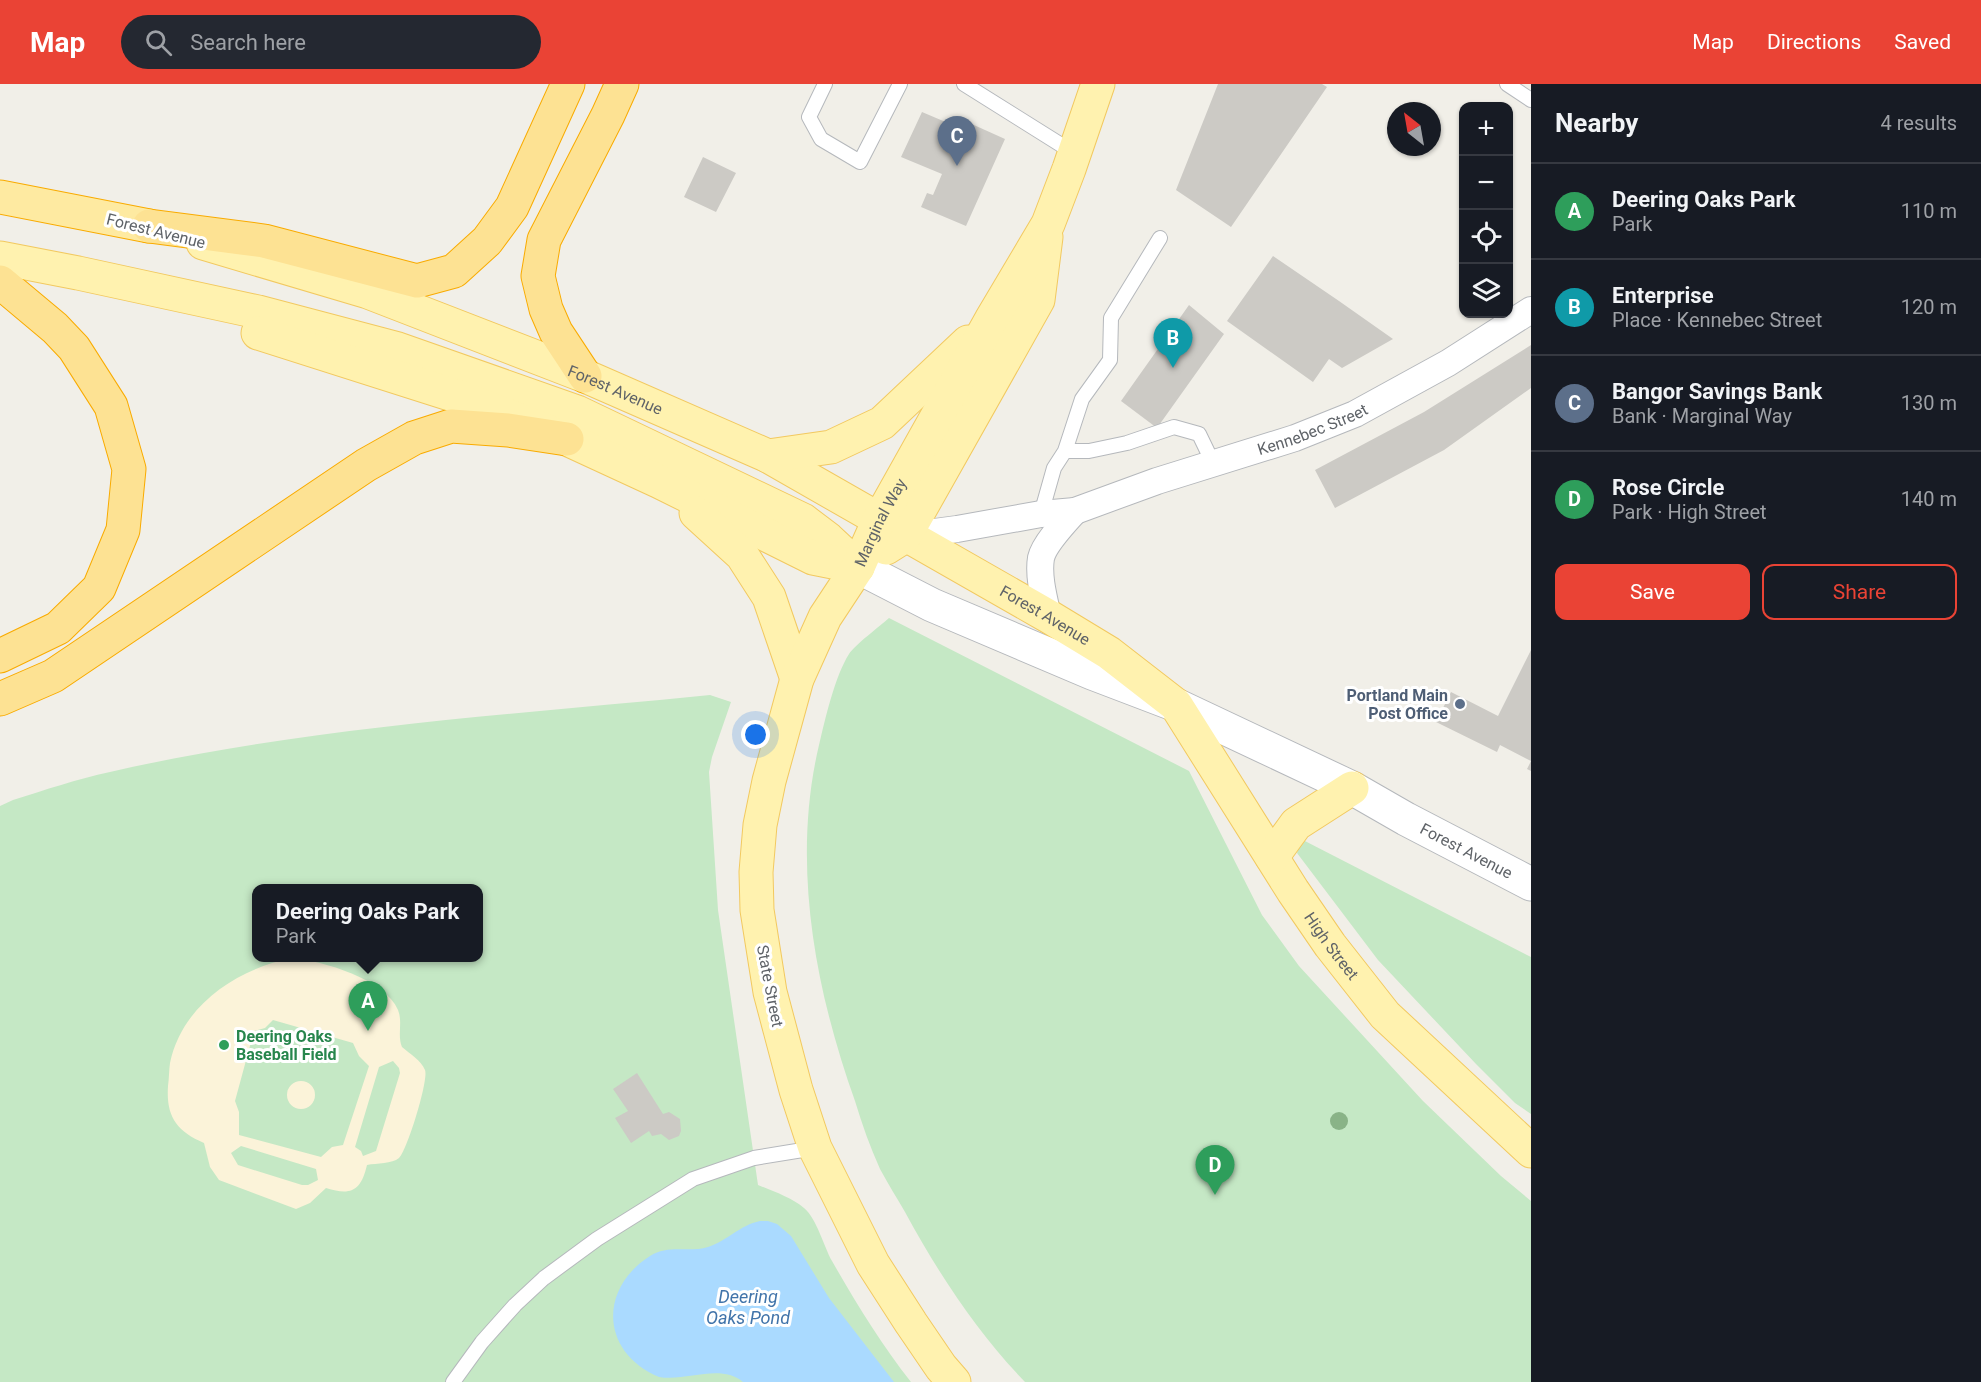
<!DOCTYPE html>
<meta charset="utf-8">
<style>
body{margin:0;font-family:Roboto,sans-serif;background:#242831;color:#f1f3f6}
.controls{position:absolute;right:18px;top:18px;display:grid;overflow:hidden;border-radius:12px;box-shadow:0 2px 4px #0004}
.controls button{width:54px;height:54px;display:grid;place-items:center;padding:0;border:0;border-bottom:2px solid #363941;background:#171b24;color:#f1f3f6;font:30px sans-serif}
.compass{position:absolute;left:1387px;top:18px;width:54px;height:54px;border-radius:50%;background:#171b24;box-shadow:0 2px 4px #0004;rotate:329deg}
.you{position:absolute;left:756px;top:651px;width:21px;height:21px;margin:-15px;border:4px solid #fff;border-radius:50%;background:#1a73e8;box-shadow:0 0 0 9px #1a73e833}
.badge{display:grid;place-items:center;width:39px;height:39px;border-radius:50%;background:#ea4335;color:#fff;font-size:20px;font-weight:700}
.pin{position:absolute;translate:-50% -50px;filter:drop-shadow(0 2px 3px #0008)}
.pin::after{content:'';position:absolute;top:32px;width:21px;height:18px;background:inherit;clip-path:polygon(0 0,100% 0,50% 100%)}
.popup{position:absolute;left:252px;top:800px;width:231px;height:78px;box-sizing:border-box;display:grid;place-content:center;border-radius:12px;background:#171b24;filter:drop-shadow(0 2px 4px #0005);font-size:20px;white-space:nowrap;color:#9ea1a6}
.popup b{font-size:22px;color:#f1f3f6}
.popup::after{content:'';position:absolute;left:50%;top:100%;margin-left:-12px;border:12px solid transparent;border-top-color:#171b24}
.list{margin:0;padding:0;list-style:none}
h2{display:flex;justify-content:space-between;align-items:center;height:78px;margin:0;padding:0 24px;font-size:26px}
h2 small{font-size:20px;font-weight:400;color:#9ea1a6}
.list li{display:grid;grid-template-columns:39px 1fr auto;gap:18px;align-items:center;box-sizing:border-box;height:96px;padding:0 24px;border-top:2px solid #363941}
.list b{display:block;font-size:22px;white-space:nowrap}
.list p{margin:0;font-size:20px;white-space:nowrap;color:#9ea1a6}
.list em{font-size:20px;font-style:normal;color:#9ea1a6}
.actions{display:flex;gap:12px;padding:18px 24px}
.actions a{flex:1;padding:14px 0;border:2px solid #ea4335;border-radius:12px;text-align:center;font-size:21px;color:#ea4335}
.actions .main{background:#ea4335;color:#fff}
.icon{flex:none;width:33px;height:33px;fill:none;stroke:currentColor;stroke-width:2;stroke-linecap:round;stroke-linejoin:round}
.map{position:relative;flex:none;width:1531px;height:1298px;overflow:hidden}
header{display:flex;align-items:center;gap:36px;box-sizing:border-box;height:84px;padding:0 30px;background:#ea4335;color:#fff}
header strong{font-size:28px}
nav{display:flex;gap:33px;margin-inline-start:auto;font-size:21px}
.search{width:420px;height:54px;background:#242831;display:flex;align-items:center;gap:15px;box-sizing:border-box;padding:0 21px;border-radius:33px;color:#9ea1a6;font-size:22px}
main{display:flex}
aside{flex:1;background:#171b24}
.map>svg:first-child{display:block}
.green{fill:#c5e8c5;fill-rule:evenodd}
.sand{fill:#fbf3d9;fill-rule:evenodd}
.water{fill:#aadaff}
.building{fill:#cccac5}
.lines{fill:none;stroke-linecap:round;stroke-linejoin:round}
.service-casing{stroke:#b5b8bc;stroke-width:16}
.minor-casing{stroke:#b5b8bc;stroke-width:28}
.tertiary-casing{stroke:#b5b8bc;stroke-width:35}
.primary-casing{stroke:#f2c960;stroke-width:35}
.trunk-casing{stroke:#f9ab00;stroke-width:35}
.motorway-casing{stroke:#f9ab00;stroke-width:35}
.service{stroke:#fff;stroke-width:14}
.minor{stroke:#fff;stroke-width:26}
.tertiary{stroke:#fff;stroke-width:33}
.primary{stroke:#fff2af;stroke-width:33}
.trunk{stroke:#feeaa1;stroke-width:33}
.motorway{stroke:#fde293;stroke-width:33}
.tree{fill:#89b387}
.service-dot{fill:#5c6f8a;stroke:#fff;stroke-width:2}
.leisure-dot{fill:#2e9e5b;stroke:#fff;stroke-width:2}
.labels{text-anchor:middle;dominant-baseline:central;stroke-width:6;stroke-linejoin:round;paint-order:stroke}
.street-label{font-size:16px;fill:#5f6368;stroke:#fff}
.service-label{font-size:16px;font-weight:bold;fill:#4e5e75;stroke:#fff;text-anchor:end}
.leisure-label{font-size:16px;font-weight:bold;fill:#27864d;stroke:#fff;text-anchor:start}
.water-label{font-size:18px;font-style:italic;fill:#4174aa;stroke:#fff}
</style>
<header>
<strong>Map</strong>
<div class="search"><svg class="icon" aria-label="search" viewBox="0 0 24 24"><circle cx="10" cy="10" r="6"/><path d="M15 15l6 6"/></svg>Search here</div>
<nav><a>Map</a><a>Directions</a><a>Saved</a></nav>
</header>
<main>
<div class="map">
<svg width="1531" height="1298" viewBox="0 0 1531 1298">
<rect width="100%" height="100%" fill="#f1efe8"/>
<path class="green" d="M889 534 1189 687 1262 831 1299 882 1423 1017 1501 1092 1531 1117V1298H1025C977 1248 938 1189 905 1128 897 1114 888 1100 880 1085 870 1063 862 1040 855 1017 815 905 791 779 819 661 825 635 835 592 849 570 856 560 879 543 889 534Z
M710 611 731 618 712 673 709 688 718 826 758 1101C773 1107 792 1114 804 1124 817 1135 824 1163 832 1177 856 1219 881 1260 911 1298H0V722L13 716C45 706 77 695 110 688 306 643 510 631 710 611ZM257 804H479V874H257Z
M1301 755 1531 873V1030L1515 1019 1476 980 1378 876 1297 769Z"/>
<path class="sand" d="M292 874C323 877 385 895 398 926 403 938 397 951 402 963 410 970 421 976 425 986 429 995 407 1067 399 1074 392 1080 377 1079 367 1081 361 1107 351 1112 326 1104L310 1119 296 1125 219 1096 210 1083 204 1059C176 1047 166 1032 168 1002 169 995 169 986 170 979 182 921 237 885 292 874ZM273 936 353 959 359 972 369 982 343 1061 332 1063 321 1073 239 1051V1028L235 1017 254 947 265 944ZM393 977 399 984 400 989 376 1067 363 1072 361 1067 355 1063 379 983ZM241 1062 316 1085 318 1096 308 1101H302L238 1081 231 1069Z
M287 1011a14 14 0 1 1 28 0a14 14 0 1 1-28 0Z"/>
<path class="water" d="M760 1137H768L777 1140 791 1152 829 1214 894 1298H743C720 1279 686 1298 659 1293 601 1269 598 1205 650 1172 668 1160 689 1169 708 1163 727 1157 740 1141 760 1137Z"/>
<path class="building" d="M1218 0H1322L1327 3 1231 143 1176 106Z
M922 28 962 45 965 37 1005 55 966 142 921 123 927 109 933 111 942 90 901 73Z
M703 73 736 89 716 128 684 113Z
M1273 172 1339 217 1393 255 1342 284 1329 275 1313 298 1227 237Z
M1189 221 1224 250 1157 344 1121 317Z
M1531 261V304L1444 366 1335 424 1315 386 1424 328Z
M1531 566V687L1527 685 1531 677 1500 661 1497 668 1436 638 1451 608 1498 632Z
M637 989 663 1030 669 1028 680 1035 681 1047 679 1052 669 1056 661 1050 652 1052 649 1047 631 1059 615 1034 628 1027 613 1005Z"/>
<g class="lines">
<g class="service-casing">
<path id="service" d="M825 0 809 33 821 55 860 78 900 0
M964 0 1074 69
M1507 0 1531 16
M1065 367 1082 315 1110 276 1111 234 1160 154
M1041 430 1054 384 1065 367H1089L1127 359 1174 343 1199 350 1213 379
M453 1298 482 1258 515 1221 544 1194 597 1155 693 1095 754 1074 815 1064"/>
</g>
<g class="minor-casing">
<g id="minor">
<path id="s1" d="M905 452 957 445 1041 430 1075 427 1157 397 1295 354 1355 330 1448 279 1531 226"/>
<path d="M1048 532C1044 514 1038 492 1041 474 1044 460 1065 438 1075 427"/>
</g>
</g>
<g class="tertiary-casing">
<g id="tertiary">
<path id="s2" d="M858 483 932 521 1092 589 1176 621 1352 704 1406 735 1531 800"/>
</g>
</g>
<g class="primary-casing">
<g id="primary">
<path id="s3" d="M203 159 368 208 585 292 768 372 1048 532 1109 569 1176 621 1293 807 1330 861 1385 931 1531 1067"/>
<path d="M0 174 78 189 258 228 398 265 577 328 803 436 828 455 858 483"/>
<path d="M258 249 472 317 567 355 658 397 813 474 858 483"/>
<path d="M768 372 831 363 882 339 968 258"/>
<path d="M696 429 742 471 769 513 797 595"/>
<path d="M886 464 905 452 1038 216 1046 153"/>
<path d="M1272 773 1296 740 1352 704"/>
<path id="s4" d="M954 1298 941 1283 911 1239 873 1180 815 1064 796 1006 770 908 757 826 756 788 760 741 769 697 797 595 825 533 858 483 879 436 991 236 1048 140 1069 85 1098 0"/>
</g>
</g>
<g class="trunk-casing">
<path id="trunk" d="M0 113 149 142"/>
</g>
<g class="motorway-casing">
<path id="motorway" d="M149 142 264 157 417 197 454 187 487 157 512 123 568 0
M0 198 55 244 74 264 111 322 129 385 123 446 99 504 58 544 0 572
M585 292 556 248 546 225 538 192 544 156 608 31 622 0
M0 615 53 592 366 381 414 354 451 342 508 346 567 355"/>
</g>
<use href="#service" class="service"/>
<use href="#minor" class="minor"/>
<use href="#tertiary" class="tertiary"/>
<use href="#primary" class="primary"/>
<use href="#trunk" class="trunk"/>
<use href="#motorway" class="motorway"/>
</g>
<circle class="tree" cx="1339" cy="1037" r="9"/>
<circle class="service-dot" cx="1460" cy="620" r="6"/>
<circle class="leisure-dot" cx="224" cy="961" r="6"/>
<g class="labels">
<g class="street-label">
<text transform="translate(156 147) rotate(14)">Forest Avenue</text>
<text stroke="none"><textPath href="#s3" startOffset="438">Forest Avenue</textPath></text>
<text stroke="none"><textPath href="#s1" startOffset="423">Kennebec Street</textPath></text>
<text stroke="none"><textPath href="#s4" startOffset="932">Marginal Way</textPath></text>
<text stroke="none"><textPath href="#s3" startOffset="924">Forest Avenue</textPath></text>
<text stroke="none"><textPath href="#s2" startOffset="672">Forest Avenue</textPath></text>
<text stroke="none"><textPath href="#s3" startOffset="1370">High Street</textPath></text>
<text transform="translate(770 902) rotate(79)">State Street</text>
</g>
<g class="service-label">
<text x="1448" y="611">Portland Main<tspan x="1448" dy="18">Post Office</tspan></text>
</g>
<g class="leisure-label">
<text x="236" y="952">Deering Oaks<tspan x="236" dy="18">Baseball Field</tspan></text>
</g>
<g class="water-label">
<text x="748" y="1212">Deering<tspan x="748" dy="21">Oaks Pond</tspan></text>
</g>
</g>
</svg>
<div class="controls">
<button>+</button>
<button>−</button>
<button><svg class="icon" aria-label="locate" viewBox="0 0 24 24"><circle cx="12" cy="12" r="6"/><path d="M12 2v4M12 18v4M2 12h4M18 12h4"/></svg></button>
<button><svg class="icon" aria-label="layers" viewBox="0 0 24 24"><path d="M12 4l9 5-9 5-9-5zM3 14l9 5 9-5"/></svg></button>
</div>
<svg class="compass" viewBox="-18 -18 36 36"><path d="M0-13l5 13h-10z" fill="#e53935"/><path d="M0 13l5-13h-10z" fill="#9ea1a6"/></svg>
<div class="you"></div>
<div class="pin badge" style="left:368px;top:947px;background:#2e9e5b">A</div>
<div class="popup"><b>Deering Oaks Park</b>Park</div>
<div class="pin badge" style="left:1173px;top:284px;background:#0f9aa8">B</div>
<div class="pin badge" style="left:957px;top:82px;background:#5c6f8a">C</div>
<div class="pin badge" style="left:1215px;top:1111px;background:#2e9e5b">D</div>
</div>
<aside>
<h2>Nearby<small>4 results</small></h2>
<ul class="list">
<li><span class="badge" style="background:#2e9e5b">A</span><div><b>Deering Oaks Park</b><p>Park</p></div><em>110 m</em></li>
<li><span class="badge" style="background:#0f9aa8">B</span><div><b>Enterprise</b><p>Place · Kennebec Street</p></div><em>120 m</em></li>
<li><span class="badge" style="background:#5c6f8a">C</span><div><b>Bangor Savings Bank</b><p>Bank · Marginal Way</p></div><em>130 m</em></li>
<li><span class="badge" style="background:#2e9e5b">D</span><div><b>Rose Circle</b><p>Park · High Street</p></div><em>140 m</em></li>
</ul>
<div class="actions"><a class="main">Save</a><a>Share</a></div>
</aside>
</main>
